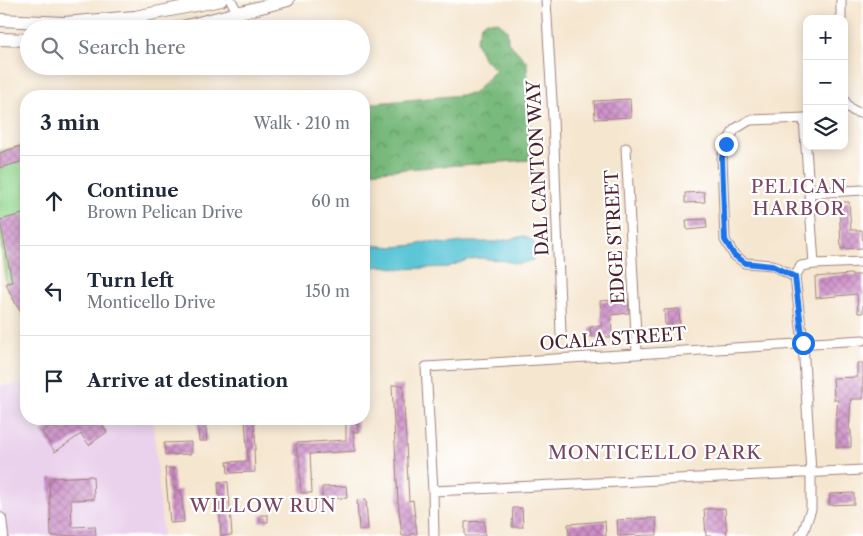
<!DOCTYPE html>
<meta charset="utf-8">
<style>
body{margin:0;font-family:"Libre Caslon Text",serif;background:#f2f2f3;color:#1f2937}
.controls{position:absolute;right:15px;top:15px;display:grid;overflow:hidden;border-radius:10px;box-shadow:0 2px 12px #0003}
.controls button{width:45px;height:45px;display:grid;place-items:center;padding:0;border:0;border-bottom:1px solid #e0e1e3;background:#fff;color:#1f2937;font:25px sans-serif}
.stop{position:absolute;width:15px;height:15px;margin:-11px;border:4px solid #1a73e8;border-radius:50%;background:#fff}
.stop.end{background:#1a73e8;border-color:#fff;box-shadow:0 1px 5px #0008}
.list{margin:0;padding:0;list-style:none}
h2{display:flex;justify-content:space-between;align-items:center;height:65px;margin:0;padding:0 20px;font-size:21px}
h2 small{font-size:16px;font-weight:400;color:#747a83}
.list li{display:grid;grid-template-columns:32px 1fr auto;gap:15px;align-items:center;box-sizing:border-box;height:90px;padding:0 20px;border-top:1px solid #e0e1e3}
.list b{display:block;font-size:19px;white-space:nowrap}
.list p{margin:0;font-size:16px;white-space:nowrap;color:#747a83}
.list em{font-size:16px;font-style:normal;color:#747a83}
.icon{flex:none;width:28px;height:28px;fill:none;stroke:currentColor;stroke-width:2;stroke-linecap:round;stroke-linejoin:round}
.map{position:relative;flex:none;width:863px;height:536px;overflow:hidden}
.search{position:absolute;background:#fff;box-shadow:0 2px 12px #0003;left:20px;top:20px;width:350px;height:55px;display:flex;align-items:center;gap:12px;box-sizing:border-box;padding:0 18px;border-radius:28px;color:#747a83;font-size:19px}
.panel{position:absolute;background:#fff;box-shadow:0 2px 12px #0003;left:20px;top:90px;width:350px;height:335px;border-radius:20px}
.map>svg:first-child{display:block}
.built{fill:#ead1ec}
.grass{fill:#95d991;stroke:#707c5e}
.forest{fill:url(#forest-crowns);stroke:#616c53}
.water{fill:#5cc6d7;stroke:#537281}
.building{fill:url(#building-cross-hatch)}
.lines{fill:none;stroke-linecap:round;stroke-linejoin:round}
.street-casing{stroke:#a0827d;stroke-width:11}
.secondary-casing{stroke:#a0827d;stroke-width:14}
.street{stroke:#fff;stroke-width:9}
.secondary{stroke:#fff;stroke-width:12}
.route{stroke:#1a73e8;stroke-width:6}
.labels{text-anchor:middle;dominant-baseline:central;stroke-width:4.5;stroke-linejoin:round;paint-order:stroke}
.street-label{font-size:18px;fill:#4a1f2b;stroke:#fff}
.neighbourhood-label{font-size:19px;letter-spacing:1px;fill:#784662;stroke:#fff}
</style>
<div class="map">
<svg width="863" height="536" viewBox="0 0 863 536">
<defs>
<pattern id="forest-crowns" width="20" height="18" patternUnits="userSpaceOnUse" patternTransform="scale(1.25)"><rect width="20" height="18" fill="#78b97b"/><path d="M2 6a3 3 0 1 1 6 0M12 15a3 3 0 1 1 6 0" fill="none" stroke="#649665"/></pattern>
<pattern id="building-cross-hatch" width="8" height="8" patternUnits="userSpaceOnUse" patternTransform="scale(1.25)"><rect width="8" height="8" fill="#cd8fc8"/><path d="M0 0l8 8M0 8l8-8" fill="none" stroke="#a874a3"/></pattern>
</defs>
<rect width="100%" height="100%" fill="#fff"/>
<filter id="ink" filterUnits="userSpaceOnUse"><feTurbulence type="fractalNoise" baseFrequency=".02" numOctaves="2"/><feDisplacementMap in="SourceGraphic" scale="10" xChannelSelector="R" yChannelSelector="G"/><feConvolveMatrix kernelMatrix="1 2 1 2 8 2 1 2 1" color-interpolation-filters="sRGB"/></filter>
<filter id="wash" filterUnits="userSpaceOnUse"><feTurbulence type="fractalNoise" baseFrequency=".0096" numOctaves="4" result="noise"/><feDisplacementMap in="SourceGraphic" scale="20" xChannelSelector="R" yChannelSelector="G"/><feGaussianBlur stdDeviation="1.12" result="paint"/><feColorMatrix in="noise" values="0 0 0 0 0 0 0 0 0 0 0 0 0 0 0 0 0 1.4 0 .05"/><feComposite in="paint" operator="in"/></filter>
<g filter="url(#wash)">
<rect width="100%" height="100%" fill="#f5e6cf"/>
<path class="built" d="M26 383V419H153L163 536H2L0 519V386Z"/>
<path class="grass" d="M26 145V317L17 306 10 293 6 283 0 236V151Z"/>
<path class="forest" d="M487 21 498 22 507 29 508 42 527 62 530 160 364 172V104L473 94 496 70 483 58 476 41 481 26Z"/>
<path class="water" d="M524 236 533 241 536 252 533 260 519 264 500 260 477 258 467 260 448 267 401 269 382 266 364 268V246L370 245 393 247 415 245 427 242 448 244 461 242H496Z"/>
<g id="blocks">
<path class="building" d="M630 99 631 117 595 119 594 101Z
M20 146 24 161 0 168V153Z
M704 192 705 202 685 203V193Z
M839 202H849L851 230H862L863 248 841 249Z
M23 214 26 227V317L17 306 10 293 6 283 12 282 0 220Z
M706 219 707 228 687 230 686 220Z
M851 274V275H863V313H858L857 294 816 298 815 277Z
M628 299 629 313 611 315 612 337H591L590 327 602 326 600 301Z
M679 309 680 324 665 325 664 310Z
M857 363H863V399H851L849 430H851V447H836V420L838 400H834L833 378 857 377Z
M392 385H403L409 501 413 500 417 534H411V536H402L398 502Z
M61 419H98L107 432 89 445 81 434 55 452 42 432Z
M197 419H205L207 441H199Z
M346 419H357L358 432H353L355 451 310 454 312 493H301L299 455H297L296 443 346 440Z
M254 420 256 449 254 450 255 472 228 473 227 462 248 461 245 421Z
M191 442V454L165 455 164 443Z
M165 468H173L175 491 181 490 184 522 170 523Z
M93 476 94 499 71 500 72 527 95 526 96 536H51L49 478Z
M218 482H228L232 535 221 536Z
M346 486 347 498 322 499V487Z
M854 493V504L829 505 830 494Z
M366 499 368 530H359L357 500Z
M513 508H522L523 527H512Z
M725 508 727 536H706L704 509Z
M260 515H268V522H260Z
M656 518 657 535 618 536 617 520Z
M484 521 485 536H465V522Z
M605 521 606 536H569L568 524Z"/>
</g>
</g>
<g filter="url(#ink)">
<use href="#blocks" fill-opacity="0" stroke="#a0827d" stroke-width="1"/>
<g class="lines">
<g class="street-casing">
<path id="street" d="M231 0 238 14
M546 0 553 118 561 334
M841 0V19
M844 100C848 108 854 113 863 113
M804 118 814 264
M626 148 637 353
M809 193 863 190
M795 277 772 265 745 263 734 255 725 240 722 158 726 144 735 129 750 120 807 118
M433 491 863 470
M434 536 433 491 426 367 863 340
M800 536 804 530 811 509V472L803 343 795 277 801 266 814 264 863 262"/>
</g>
<g class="secondary-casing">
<path id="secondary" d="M0 20 64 23 135 17 221 0
M175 29 288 0
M0 39 29 40
M0 519 2 536"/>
</g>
<use href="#street" class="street"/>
<use href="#secondary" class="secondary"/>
</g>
</g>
<g class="lines" filter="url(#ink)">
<path class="route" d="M726 144 722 158 725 240 734 255 745 263 772 266 795 277 803 343"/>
</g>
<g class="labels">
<g class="street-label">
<text transform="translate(538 168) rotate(-93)">DAL CANTON WAY</text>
<text transform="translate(615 237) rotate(-93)">EDGE STREET</text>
<text transform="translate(613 339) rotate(-4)">OCALA STREET</text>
</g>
<g class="neighbourhood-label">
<text x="799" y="186">PELICAN<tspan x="799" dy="22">HARBOR</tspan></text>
<text x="655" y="452">MONTICELLO PARK</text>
<text x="263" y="505">WILLOW RUN</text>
</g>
</g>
</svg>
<div class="controls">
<button>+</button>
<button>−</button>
<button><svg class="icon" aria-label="layers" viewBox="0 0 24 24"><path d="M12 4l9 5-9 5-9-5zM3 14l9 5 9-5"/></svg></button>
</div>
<div class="stop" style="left:803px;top:343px"></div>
<div class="stop end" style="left:726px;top:144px"></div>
<div class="search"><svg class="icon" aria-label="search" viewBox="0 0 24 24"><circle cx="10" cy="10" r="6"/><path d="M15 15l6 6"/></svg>Search here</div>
<section class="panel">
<h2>3 min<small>Walk · 210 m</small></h2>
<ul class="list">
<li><svg class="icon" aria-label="ahead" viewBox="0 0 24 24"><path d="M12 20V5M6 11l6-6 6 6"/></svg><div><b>Continue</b><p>Brown Pelican Drive</p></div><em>60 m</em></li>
<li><svg class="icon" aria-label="left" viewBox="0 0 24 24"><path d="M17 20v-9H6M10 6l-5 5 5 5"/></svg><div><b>Turn left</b><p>Monticello Drive</p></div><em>150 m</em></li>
<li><svg class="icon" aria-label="arrive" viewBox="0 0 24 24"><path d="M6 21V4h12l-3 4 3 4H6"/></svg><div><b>Arrive at destination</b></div></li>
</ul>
</section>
</div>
